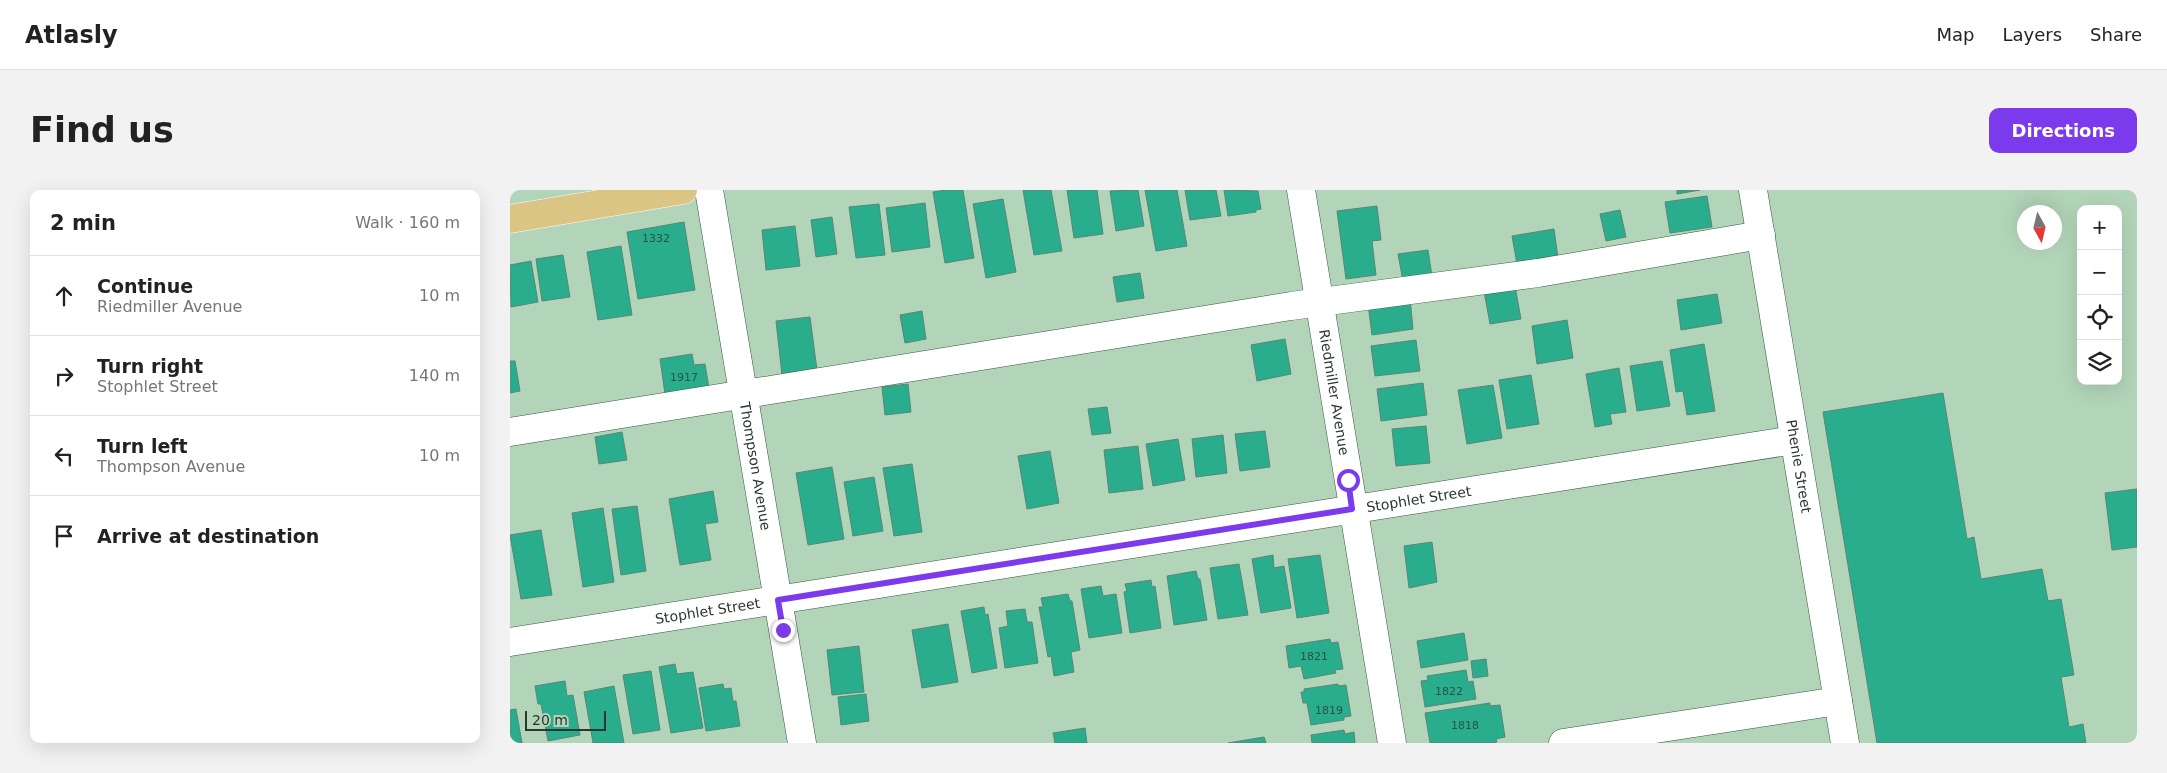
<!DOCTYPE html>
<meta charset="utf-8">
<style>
body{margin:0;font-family:"DejaVu Sans",sans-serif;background:#f2f2f2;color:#222}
.controls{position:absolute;right:15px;top:15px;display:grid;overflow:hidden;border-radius:10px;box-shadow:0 5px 20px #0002}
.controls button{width:45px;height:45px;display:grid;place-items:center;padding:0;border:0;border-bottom:1px solid #e0e0e0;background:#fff;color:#222;font:25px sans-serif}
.compass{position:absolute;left:1507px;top:15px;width:45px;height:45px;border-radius:50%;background:#fff;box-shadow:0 5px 20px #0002;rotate:172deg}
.scale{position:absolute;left:15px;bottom:12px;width:81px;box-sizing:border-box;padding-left:5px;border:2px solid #29372c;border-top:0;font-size:14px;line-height:18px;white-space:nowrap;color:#29372c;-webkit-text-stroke:4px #b2d5b9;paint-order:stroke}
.stop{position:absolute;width:15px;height:15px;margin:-11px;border:4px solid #7c3aed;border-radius:50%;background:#fff}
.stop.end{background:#7c3aed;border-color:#fff;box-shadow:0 1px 5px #0008}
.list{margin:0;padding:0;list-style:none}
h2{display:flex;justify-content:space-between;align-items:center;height:65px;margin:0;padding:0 20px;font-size:21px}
h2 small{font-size:16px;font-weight:400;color:#767676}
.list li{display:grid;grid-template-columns:32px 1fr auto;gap:15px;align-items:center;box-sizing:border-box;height:80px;padding:0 20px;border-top:1px solid #e0e0e0}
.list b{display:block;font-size:19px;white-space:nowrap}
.list p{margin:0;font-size:16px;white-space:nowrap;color:#767676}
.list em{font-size:16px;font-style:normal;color:#767676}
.icon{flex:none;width:28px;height:28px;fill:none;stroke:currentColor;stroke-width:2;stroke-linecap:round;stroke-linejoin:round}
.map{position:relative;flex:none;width:1627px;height:553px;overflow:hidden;border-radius:10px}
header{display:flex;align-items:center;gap:30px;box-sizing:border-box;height:70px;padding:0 25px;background:#fff;border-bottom:1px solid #e0e0e0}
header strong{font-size:24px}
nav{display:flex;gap:28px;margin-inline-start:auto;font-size:18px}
.intro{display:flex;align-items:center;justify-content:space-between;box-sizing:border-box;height:120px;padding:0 30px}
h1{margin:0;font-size:35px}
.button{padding:12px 22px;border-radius:10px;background:#7c3aed;color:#fff;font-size:18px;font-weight:700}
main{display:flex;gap:30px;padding:0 30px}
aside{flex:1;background:#fff;border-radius:10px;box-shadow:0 5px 20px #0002}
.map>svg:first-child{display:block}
.building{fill:#2aad8c;stroke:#598576}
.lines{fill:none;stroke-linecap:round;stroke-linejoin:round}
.minor-casing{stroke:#37563e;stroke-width:29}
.major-casing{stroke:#fff;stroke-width:29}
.minor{stroke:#fff;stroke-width:28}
.major{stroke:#dac585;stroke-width:28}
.route{stroke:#7c3aed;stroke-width:6}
.labels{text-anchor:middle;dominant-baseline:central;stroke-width:5;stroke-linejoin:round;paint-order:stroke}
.number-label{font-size:11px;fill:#295444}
.street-label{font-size:14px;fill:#29372c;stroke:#b2d5b9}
</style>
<header>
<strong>Atlasly</strong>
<nav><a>Map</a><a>Layers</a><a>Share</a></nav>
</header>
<div class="intro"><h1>Find us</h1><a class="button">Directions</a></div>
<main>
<aside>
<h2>2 min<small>Walk · 160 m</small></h2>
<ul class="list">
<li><svg class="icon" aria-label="ahead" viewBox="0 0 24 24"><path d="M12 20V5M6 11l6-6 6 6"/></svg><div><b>Continue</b><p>Riedmiller Avenue</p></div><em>10 m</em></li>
<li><svg class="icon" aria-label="right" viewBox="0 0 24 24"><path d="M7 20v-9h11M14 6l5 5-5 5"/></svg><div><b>Turn right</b><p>Stophlet Street</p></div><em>140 m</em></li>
<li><svg class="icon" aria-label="left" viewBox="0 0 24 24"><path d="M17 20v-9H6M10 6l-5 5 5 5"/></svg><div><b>Turn left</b><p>Thompson Avenue</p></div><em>10 m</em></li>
<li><svg class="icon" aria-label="arrive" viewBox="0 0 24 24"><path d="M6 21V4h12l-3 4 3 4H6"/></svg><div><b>Arrive at destination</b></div></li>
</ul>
</aside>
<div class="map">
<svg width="1627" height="553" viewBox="0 0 1627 553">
<rect width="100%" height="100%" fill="#b2d5b9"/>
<path class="building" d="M436 0H453L464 68 435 73 423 2Z
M513 0H541L552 61 524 65Z
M557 0H587L593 44 564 48Z
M628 0 634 36 606 41 600 1Z
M635 0H667L677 56 646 61Z
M675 0H706L711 26 680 30Z
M714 0 748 1 751 19 746 20V22L718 26Z
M1167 0H1190L1167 4Z
M1197 6 1202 37 1160 43 1155 12Z
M493 9 506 82 476 88 463 14Z
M415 13 420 57 382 62 376 18Z
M369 14 375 65 346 68 339 17Z
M867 16 871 50 862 51 866 85 836 89 827 21Z
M1110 20 1116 47 1096 51 1090 24Z
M322 27 327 64 306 67 301 30Z
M174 32 185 100 128 109 117 42Z
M285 36 290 76 256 80 252 40Z
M1044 39 1048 68 1007 74 1002 46Z
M111 56 122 125 88 130 77 62Z
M918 60 922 86 893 91 888 64Z
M53 65 60 107 32 111 26 69Z
M21 71 28 112 1 117 0 75Z
M630 83 634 108 607 112 603 87Z
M1005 96 1011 129 980 134 974 101Z
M1207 104 1212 133 1171 140 1167 110Z
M900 108 903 139 862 145 858 114Z
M412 121 416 149 395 153 390 125Z
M300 127 307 180 272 185 266 131Z
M1057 130 1063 168 1027 174 1022 136Z
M775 149 781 184 747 191 741 155Z
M906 150 910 181 865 186 861 156Z
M1194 154 1205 221 1177 225 1173 201 1166 202 1160 160Z
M182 164 184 175 195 174 199 198 155 204 150 169Z
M0 171H5L10 201 0 203Z
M1152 171 1160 216 1127 221 1120 176Z
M1109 178 1116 222 1100 224 1102 234 1085 237 1076 184Z
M1021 185 1029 234 997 239 989 190Z
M913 193 917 225 871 231 867 199Z
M398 194 401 222 375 225 372 197Z
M983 195 992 248 957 254 948 200Z
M1433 203 1457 349 1464 347 1471 389 1532 379 1538 411 1551 409 1564 485 1551 487 1559 537 1573 534 1576 553H1367L1313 222Z
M597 217 601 243 582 245 578 219Z
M916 236 920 273 886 276 882 239Z
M755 241 760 277 730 281 725 244Z
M112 242 117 270 89 274 85 247Z
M713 245 717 283 686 287 682 249Z
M668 249 675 290 643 296 636 254Z
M628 256 633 299 599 303 594 260Z
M540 261 549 313 517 319 508 266Z
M402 274 412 342 384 346 373 278Z
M322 277 334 349 298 355 286 283Z
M364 287 373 341 343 346 334 292Z
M1627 299V357L1602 360 1595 303Z
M203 301 208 332 195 334 201 370 170 375 159 309Z
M127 316 136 381 111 385 102 319Z
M93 318 104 392 73 397 62 323Z
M31 340 42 405 11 409 0 345Z
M922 352 927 392 899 398 894 356Z
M763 365 764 378 774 376 781 418 751 423 742 369Z
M810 365 819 423 787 428 778 369Z
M729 374 738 425 708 429 700 378Z
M686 381 688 389H690L697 430 664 435 657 386Z
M641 390 642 397 645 396 651 438 620 443 614 402 617 401 615 394Z
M591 396 593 406 606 404 612 443 579 448 571 399Z
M558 404 560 411H562L570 460 561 462 564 482 544 486 541 466 538 467 529 417H533L531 408Z
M474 417 475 425 478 424 487 478 462 483 451 421Z
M515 419 517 432H522L528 473 495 478 489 438 498 436 496 421Z
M438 434 448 492 412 498 402 440Z
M954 443 958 470 911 478 907 451Z
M820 449 821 453 828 452 833 479 825 480 826 483 794 489 791 476 779 478 776 456Z
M349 456 354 502 322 505 317 460Z
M976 469 978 486 963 488 961 471Z
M165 474 167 484 183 482 193 538 161 543 149 477Z
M956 480 958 492 963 491 966 509 915 517 911 491 918 490 917 486Z
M141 481 150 540 123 544 113 485Z
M55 491 57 506 63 505 70 545 38 551 31 514H28L25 496Z
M213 494 214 499 221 498 223 511H226L230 536 196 541 189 498Z
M828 494V496L836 495 841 526 834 527V530L801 535 797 513H793L791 502H794V499Z
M104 496 114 553H83L74 502Z
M356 504 359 531 331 535 328 507Z
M980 513V516L990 515 995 547 986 549 987 552 979 553H920L915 523Z
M6 519 12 553H0V520Z
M575 538 577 553H545L543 543Z
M834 540 835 544 844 542 845 553H802L801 545Z
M754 547 756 553H718Z"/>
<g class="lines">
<g class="minor-casing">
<g id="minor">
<path id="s1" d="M199 0 292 553"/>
<path id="s2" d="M791 0 882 553"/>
<path id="s3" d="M1243 0 1335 553"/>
<path d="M0 242 781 116 1028 83 1251 45"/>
<path id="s4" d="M0 452 1284 250"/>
<path d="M1053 553 1328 511"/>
</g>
</g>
<g class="major-casing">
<path id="major" d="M0 29 173 0"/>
</g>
<use href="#minor" class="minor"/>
<use href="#major" class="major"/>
</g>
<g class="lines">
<path class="route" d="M273 440 268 410 842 319 838 290"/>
</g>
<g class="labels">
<g class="number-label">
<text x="146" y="48">1332</text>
<text x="174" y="187">1917</text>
<text x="804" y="466">1821</text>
<text x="939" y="501">1822</text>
<text x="819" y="520">1819</text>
<text x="955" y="535">1818</text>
</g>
<g class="street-label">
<text stroke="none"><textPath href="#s2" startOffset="205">Riedmiller Avenue</textPath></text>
<text stroke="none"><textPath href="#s1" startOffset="280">Thompson Avenue</textPath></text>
<text stroke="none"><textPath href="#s3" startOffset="280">Phenie Street</textPath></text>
<text stroke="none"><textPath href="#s4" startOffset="920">Stophlet Street</textPath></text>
<text stroke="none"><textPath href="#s4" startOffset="200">Stophlet Street</textPath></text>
</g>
</g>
</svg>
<div class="controls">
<button>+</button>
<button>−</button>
<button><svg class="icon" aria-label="locate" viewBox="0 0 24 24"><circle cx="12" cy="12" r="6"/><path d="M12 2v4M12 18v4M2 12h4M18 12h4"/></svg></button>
<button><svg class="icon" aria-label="layers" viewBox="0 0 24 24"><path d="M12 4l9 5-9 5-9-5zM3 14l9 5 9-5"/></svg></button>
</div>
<svg class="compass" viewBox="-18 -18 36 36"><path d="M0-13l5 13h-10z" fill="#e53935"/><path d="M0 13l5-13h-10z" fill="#767676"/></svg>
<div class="scale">20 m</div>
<div class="stop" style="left:838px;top:290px"></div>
<div class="stop end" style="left:273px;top:440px"></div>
</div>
</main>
